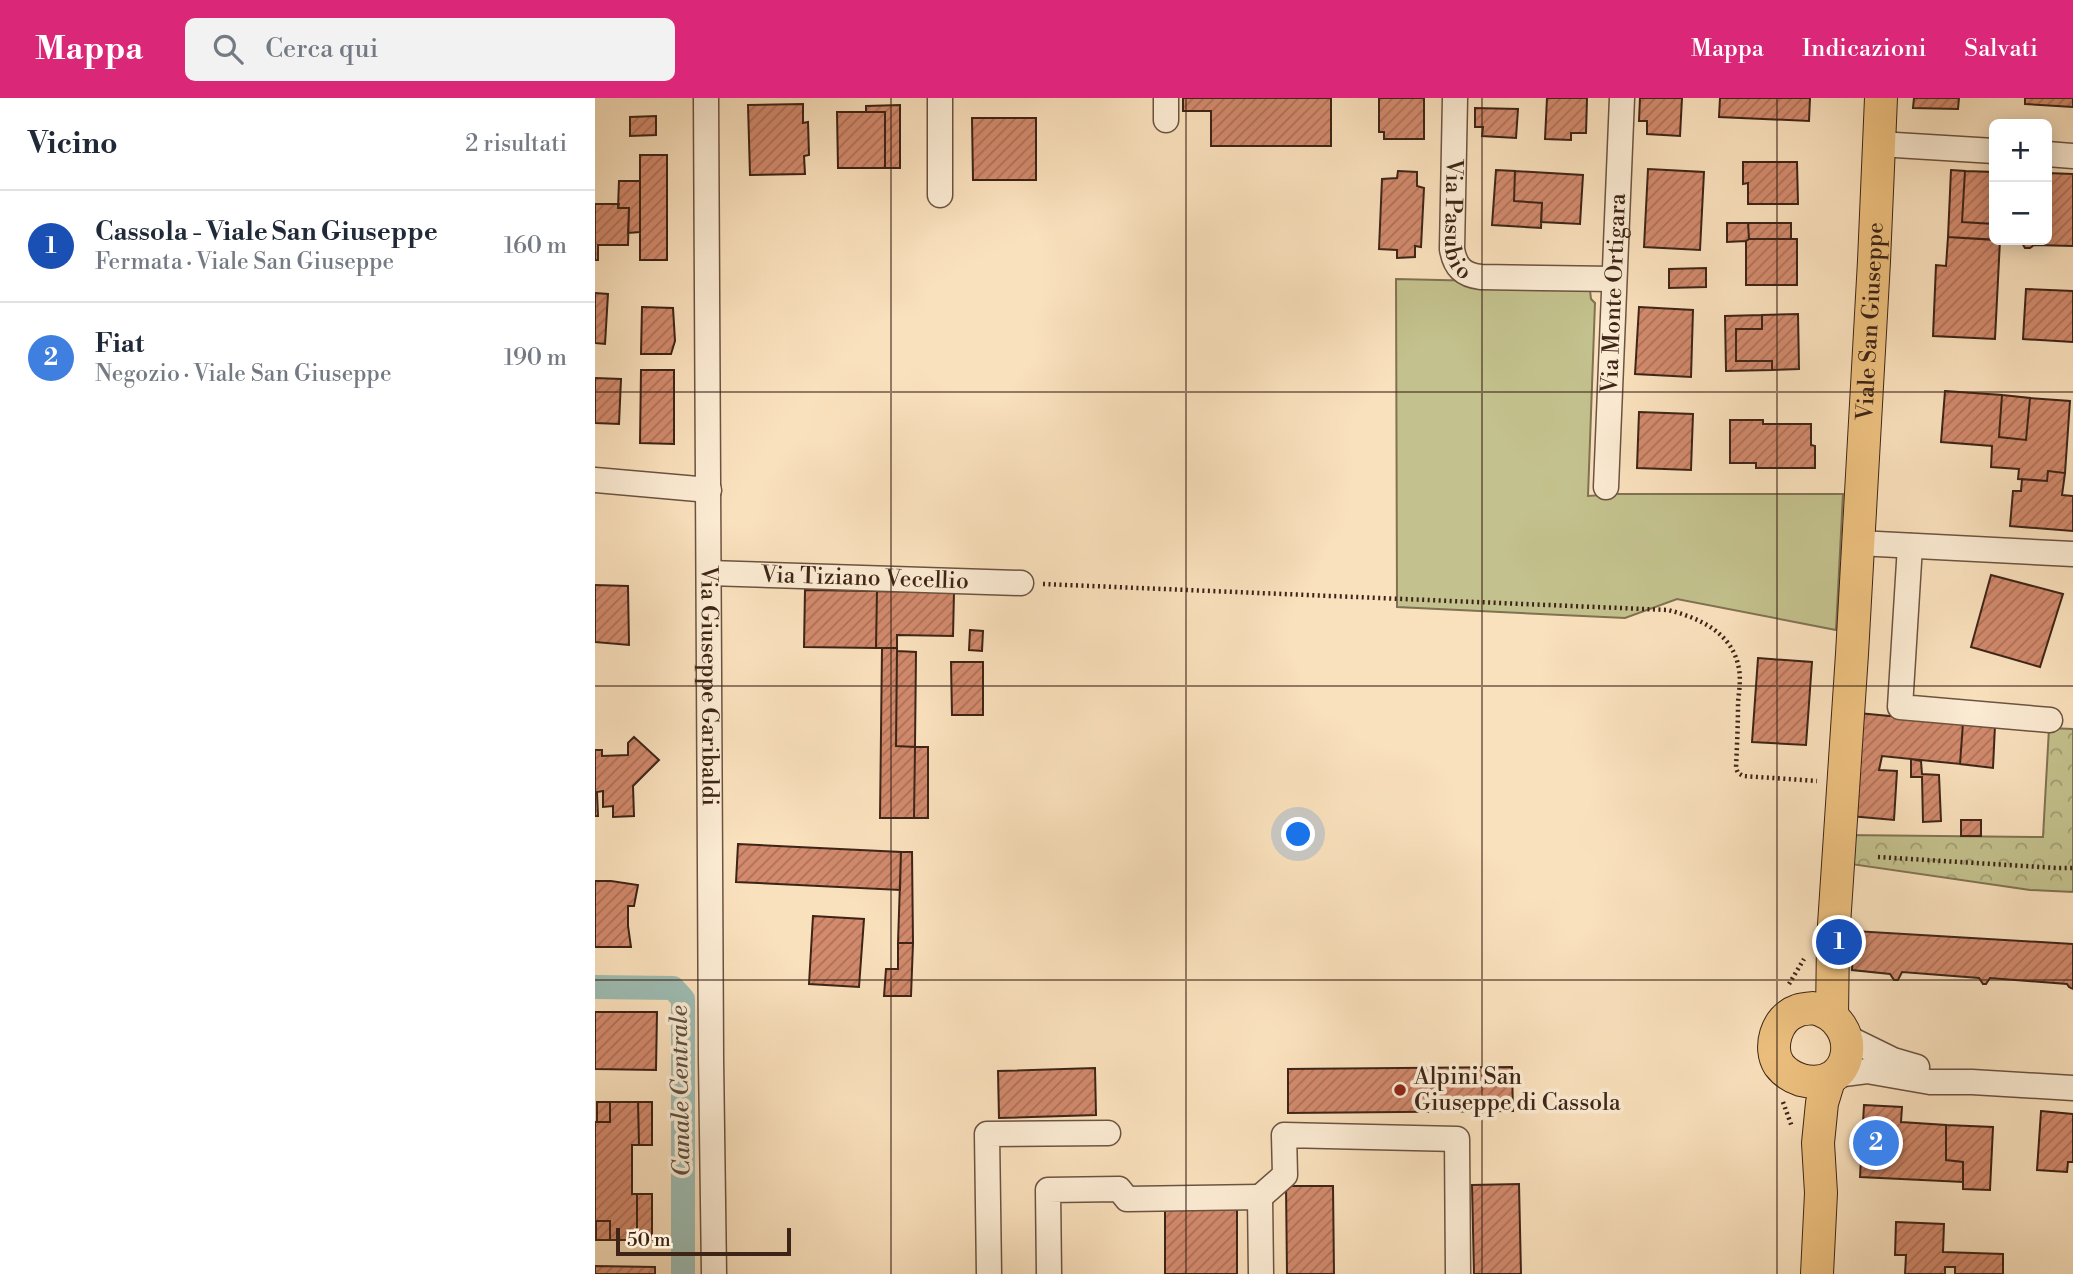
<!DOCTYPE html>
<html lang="it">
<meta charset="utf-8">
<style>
body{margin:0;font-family:"Libre Bodoni",serif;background:#f2f2f3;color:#1f2937}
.controls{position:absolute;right:21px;top:21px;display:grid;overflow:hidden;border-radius:10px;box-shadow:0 4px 18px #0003}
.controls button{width:63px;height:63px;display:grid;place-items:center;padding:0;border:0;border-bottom:2px solid #e0e1e3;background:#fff;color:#1f2937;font:35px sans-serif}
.scale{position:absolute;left:21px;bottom:18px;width:175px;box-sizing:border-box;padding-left:7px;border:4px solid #3d2417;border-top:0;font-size:19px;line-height:24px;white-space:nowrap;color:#3d2417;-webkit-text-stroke:5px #fcecd4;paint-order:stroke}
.you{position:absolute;left:704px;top:737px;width:24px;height:24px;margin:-18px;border:5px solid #fff;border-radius:50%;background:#1a73e8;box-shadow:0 0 0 10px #1a73e833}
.badge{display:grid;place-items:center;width:46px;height:46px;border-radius:50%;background:#db2777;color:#fff;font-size:23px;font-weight:700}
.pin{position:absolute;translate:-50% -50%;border:4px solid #fff;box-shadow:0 2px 7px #0006}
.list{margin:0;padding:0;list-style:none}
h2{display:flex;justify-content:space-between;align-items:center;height:91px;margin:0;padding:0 28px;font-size:30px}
h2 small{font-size:23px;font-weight:400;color:#747a83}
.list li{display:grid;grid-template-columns:46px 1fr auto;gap:21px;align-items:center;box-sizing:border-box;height:112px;padding:0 28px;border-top:2px solid #e0e1e3}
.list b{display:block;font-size:26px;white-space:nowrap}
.list p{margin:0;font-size:23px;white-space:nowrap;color:#747a83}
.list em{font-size:23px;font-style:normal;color:#747a83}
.icon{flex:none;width:38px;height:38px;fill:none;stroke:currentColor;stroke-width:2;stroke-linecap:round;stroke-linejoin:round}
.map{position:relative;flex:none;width:1478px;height:1176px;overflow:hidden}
header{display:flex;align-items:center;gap:42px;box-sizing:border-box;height:98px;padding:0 35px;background:#db2777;color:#fff}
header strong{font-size:33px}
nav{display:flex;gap:38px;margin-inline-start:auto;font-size:24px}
.search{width:490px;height:63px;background:#f2f2f3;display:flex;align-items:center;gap:18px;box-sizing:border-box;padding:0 24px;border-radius:10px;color:#747a83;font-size:26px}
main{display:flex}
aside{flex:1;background:#fff}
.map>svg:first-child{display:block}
.grass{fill:#c3c18d;stroke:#807252;stroke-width:2}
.forest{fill:url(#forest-crowns);stroke:#807252;stroke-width:2}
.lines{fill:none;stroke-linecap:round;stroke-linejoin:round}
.canal{stroke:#9ebdb3;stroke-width:24}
.building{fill:url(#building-hatch);stroke:#3d2417;stroke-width:2}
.minor-casing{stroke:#6c5340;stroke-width:27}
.major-casing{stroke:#3d2417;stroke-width:34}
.path{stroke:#3d2417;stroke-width:4.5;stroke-dasharray:2 3.5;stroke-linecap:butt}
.minor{stroke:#fcecd4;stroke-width:24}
.major{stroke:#edc07e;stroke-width:32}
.grid{fill:none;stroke:#3d2417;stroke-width:2;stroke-opacity:0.55}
.poi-dot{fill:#8f2418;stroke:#fcecd4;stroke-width:2.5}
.labels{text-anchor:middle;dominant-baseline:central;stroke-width:7;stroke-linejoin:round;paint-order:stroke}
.street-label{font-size:23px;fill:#3d2417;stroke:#fcecd4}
.poi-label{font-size:23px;fill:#3d2417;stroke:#fcecd4;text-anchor:start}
.water-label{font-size:24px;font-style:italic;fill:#5a5246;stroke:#fcecd4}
</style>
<header>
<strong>Mappa</strong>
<div class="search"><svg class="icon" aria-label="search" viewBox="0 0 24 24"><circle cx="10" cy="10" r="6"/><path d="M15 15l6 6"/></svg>Cerca qui</div>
<nav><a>Mappa</a><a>Indicazioni</a><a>Salvati</a></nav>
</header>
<main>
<aside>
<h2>Vicino<small>2 risultati</small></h2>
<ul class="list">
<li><span class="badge" style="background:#1a4fb4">1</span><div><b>Cassola - Viale San Giuseppe</b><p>Fermata · Viale San Giuseppe</p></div><em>160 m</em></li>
<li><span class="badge" style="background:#3f7fe0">2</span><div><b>Fiat</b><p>Negozio · Viale San Giuseppe</p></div><em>190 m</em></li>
</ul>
</aside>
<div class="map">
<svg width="1478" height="1176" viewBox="0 0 1478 1176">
<defs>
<pattern id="forest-crowns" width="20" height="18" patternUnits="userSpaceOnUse" patternTransform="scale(1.75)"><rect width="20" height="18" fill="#c3c18d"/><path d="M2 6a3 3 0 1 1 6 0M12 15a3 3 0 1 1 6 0" fill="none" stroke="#a09d72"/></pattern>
<pattern id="building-hatch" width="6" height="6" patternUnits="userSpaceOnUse" patternTransform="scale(1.75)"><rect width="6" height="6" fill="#d38a6d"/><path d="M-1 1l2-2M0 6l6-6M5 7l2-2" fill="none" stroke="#ac7159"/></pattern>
</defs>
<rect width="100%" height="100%" fill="#fae1bd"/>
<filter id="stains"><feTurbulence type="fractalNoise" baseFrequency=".00286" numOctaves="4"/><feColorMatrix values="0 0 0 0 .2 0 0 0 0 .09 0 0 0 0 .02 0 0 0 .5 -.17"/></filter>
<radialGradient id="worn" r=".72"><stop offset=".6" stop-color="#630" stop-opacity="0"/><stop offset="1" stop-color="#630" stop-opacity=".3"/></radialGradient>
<path class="grass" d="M801 181 976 185 995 192 996 201 1000 205 993 398 1022 396H1248L1241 532 1082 501 1030 520 802 509Z"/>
<path class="forest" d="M1454 630 1478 631V794L1435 792 1249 765 1250 737 1448 739Z"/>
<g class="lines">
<path class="canal" d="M0 889 78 890 88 901V1176"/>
</g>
<path class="building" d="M588 0H736V48H616V13H588Z
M784 0H829V41H789V34H784Z
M952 0H992L991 35H976V42L950 41Z
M1045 0H1087L1085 38 1052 36V23H1044Z
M1125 0H1215L1214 23 1124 19Z
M1319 0H1364L1363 11 1318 10Z
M1430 0H1478V9L1430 6Z
M208 6V25L213 24 214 57 209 58 210 76 155 77 153 7Z
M305 7V70H290V14H271V8Z
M880 10 923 11 921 40 887 38 888 29H880Z
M242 14H290V70H243Z
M61 18V37L35 38V19Z
M377 20H441V82H378Z
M45 57H72V162H45Z
M1148 64H1202L1203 106H1153V85L1148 86Z
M1053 71 1109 74 1105 152 1049 149Z
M901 72 920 73 919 103 947 105 946 130 897 127Z
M1356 72 1370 73 1367 124 1399 126V142L1353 139Z
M803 73 822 74V88L829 90 826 149 820 148V159L802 160V152L784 151 787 81 802 80Z
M920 73 988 77 985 126 946 124 947 105 919 103Z
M1370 73 1399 74V126L1367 124Z
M1452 75 1478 76V148L1439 147 1435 150H1430L1427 145 1405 142H1452Z
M24 83H45V134L33 135 34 110H23Z
M0 106H24L23 110H34L33 147H3V162H0Z
M1132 125H1153L1154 141 1151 143 1132 144Z
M1153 125H1196V141H1154Z
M1353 139 1405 142 1400 241 1338 238 1341 167 1351 168Z
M1154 141H1202V187H1151V143Z
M1111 170V189L1074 190V171Z
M1431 191 1478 193V244L1428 241Z
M0 195 13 196 10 246 0 245Z
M47 209 78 210 80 243 76 256H46Z
M1044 209 1098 212 1096 279 1040 276Z
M1203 216 1204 271 1177 272V263H1141V231H1167V217Z
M1167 217V231H1141V263H1177V272L1131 273 1130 218Z
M46 272H79V346L45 345Z
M0 280 26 281 24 326 0 325Z
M1350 293 1407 297 1404 339 1431 342 1435 300 1475 303 1470 375 1453 373 1452 383 1423 381 1424 371 1396 369 1397 348 1346 344Z
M1407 297 1435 300 1431 342 1404 339Z
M1044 314 1098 316 1096 372 1042 370Z
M1135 322H1168V326H1216V347L1220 348V370H1161V365H1135Z
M1453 373 1470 375 1467 397 1478 398V433L1415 428 1418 393H1426L1427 381 1452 383Z
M1396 477 1468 496 1445 569 1376 549Z
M0 487 33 488 34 547 0 544Z
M210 492 282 493 281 550 209 549Z
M282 493 359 494 358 538 302 537V550H281Z
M375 532 388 533 387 553 374 552Z
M287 550H302L301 648 320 649 319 720H285Z
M302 553 321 554 320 649 301 648Z
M1163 560 1217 564 1211 647 1157 644Z
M356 564H388V617H357Z
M1263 615 1368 625 1365 666 1287 658 1284 672 1302 673 1299 722 1255 718Z
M1368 625 1400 627 1398 670 1365 666Z
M39 639 64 662 38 688 39 718 18 719V708L8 709V693L2 694 3 718H0V652H7V658L33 657V645Z
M320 649H333V720H319Z
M1316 661 1326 663 1327 676 1344 677 1346 723 1328 724 1327 679H1316Z
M1366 722H1386V738H1366Z
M143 746 306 754 305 792 141 784Z
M306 754H317L318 845H303Z
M0 783H16L43 787 39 808H33V828L36 849H0Z
M218 818 269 821 264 889 214 886Z
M1259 833 1478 846V891L1474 889 1472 886 1395 880 1391 886H1388L1384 880 1307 874 1303 882H1299L1295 876 1257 872Z
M303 845H318L316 898H289L291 871H303Z
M0 914H62L61 972 0 971Z
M917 969 918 1013 693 1015V971Z
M500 970 501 1017 404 1020 403 973Z
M2 1004H15V1024H2Z
M15 1004H43L44 1047H37V1096H42V1142H15V1123H0V1024H15Z
M43 1004H57V1047H44Z
M1269 1007 1307 1009 1306 1024 1351 1027V1062L1368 1064V1084L1265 1079Z
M1446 1013 1478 1016V1064H1473L1472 1074 1442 1072Z
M1351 1027 1398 1029 1395 1092 1368 1091V1064L1351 1062Z
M924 1086 926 1176H879L877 1087Z
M691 1088H738L739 1176H692Z
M42 1096H57V1142H42Z
M570 1103H642V1176H570Z
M1 1123H15V1142H1Z
M1301 1124 1349 1126 1348 1154 1408 1156V1176H1360V1169H1350V1176H1310L1311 1157H1300Z
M0 1168 60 1169V1176H0Z"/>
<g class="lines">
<g class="minor-casing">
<g id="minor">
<path id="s1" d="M111 0 116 961 119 1176"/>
<path d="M345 0V97"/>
<path d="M571 0V22"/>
<path id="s2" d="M860 0 857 151C860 169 868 177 886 179L1019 181"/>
<path d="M1284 46 1399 53"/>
<path d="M1452 56 1478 58"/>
<path d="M0 382 114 392"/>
<path id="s3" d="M1011 389 1027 0"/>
<path d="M1263 445 1478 456"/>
<path d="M1315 448 1305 609 1455 622"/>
<path id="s4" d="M114 475 426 485"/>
<path d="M1251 939 1298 962 1322 969"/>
<path d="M1241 977 1272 973 1335 984H1377L1478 990"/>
<path d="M665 1099 690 1077 689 1037 862 1041 863 1176"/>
<path d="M394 1176 392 1036 513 1035"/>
<path d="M454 1176 453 1092 524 1091 532 1101 665 1099 666 1176"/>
</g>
</g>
<g class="major-casing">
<g id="major">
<path d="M1218 910C1270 922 1260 996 1206 982 1197 979 1190 975 1184 967 1173 950 1181 920 1202 913 1206 911 1212 911 1218 910Z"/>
<path id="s5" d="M1237 918 1238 842 1257 556 1279 163 1286 0"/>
<path d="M1222 1176 1226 1095 1223 1045 1227 1005 1234 982"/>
</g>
</g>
<path class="path" d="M448 486 1073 512C1105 520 1138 535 1144 571 1146 582 1144 594 1143 604 1143 626 1142 648 1141 670L1143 675 1148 678 1222 683
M1283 759 1462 770H1478
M1194 886 1209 861
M1188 1004 1197 1029"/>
<use href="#minor" class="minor"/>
<use href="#major" class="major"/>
</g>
<path class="grid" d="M296 0V1176M591 0V1176M887 0V1176M1182 0V1176M0 294H1478M0 588H1478M0 882H1478"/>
<circle class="poi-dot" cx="805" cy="992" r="7"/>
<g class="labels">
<g class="street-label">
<text stroke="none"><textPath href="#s2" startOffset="122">Via Pasubio</textPath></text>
<text stroke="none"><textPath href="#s3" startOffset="194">Via Monte Ortigara</textPath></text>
<text stroke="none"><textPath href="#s5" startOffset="696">Viale San Giuseppe</textPath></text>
<text stroke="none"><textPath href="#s4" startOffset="156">Via Tiziano Vecellio</textPath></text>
<text stroke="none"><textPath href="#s1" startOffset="588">Via Giuseppe Garibaldi</textPath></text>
</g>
<g class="poi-label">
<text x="819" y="979">Alpini San<tspan x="819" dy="26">Giuseppe di Cassola</tspan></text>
</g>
<g class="water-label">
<text transform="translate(86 993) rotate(-91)">Canale Centrale</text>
</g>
</g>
<rect width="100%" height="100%" filter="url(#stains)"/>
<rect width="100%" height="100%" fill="url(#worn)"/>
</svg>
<div class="controls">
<button>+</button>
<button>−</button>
</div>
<div class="scale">50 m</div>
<div class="you"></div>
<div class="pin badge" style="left:1244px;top:844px;background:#1a4fb4">1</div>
<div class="pin badge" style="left:1281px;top:1045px;background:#3f7fe0">2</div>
</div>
</main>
